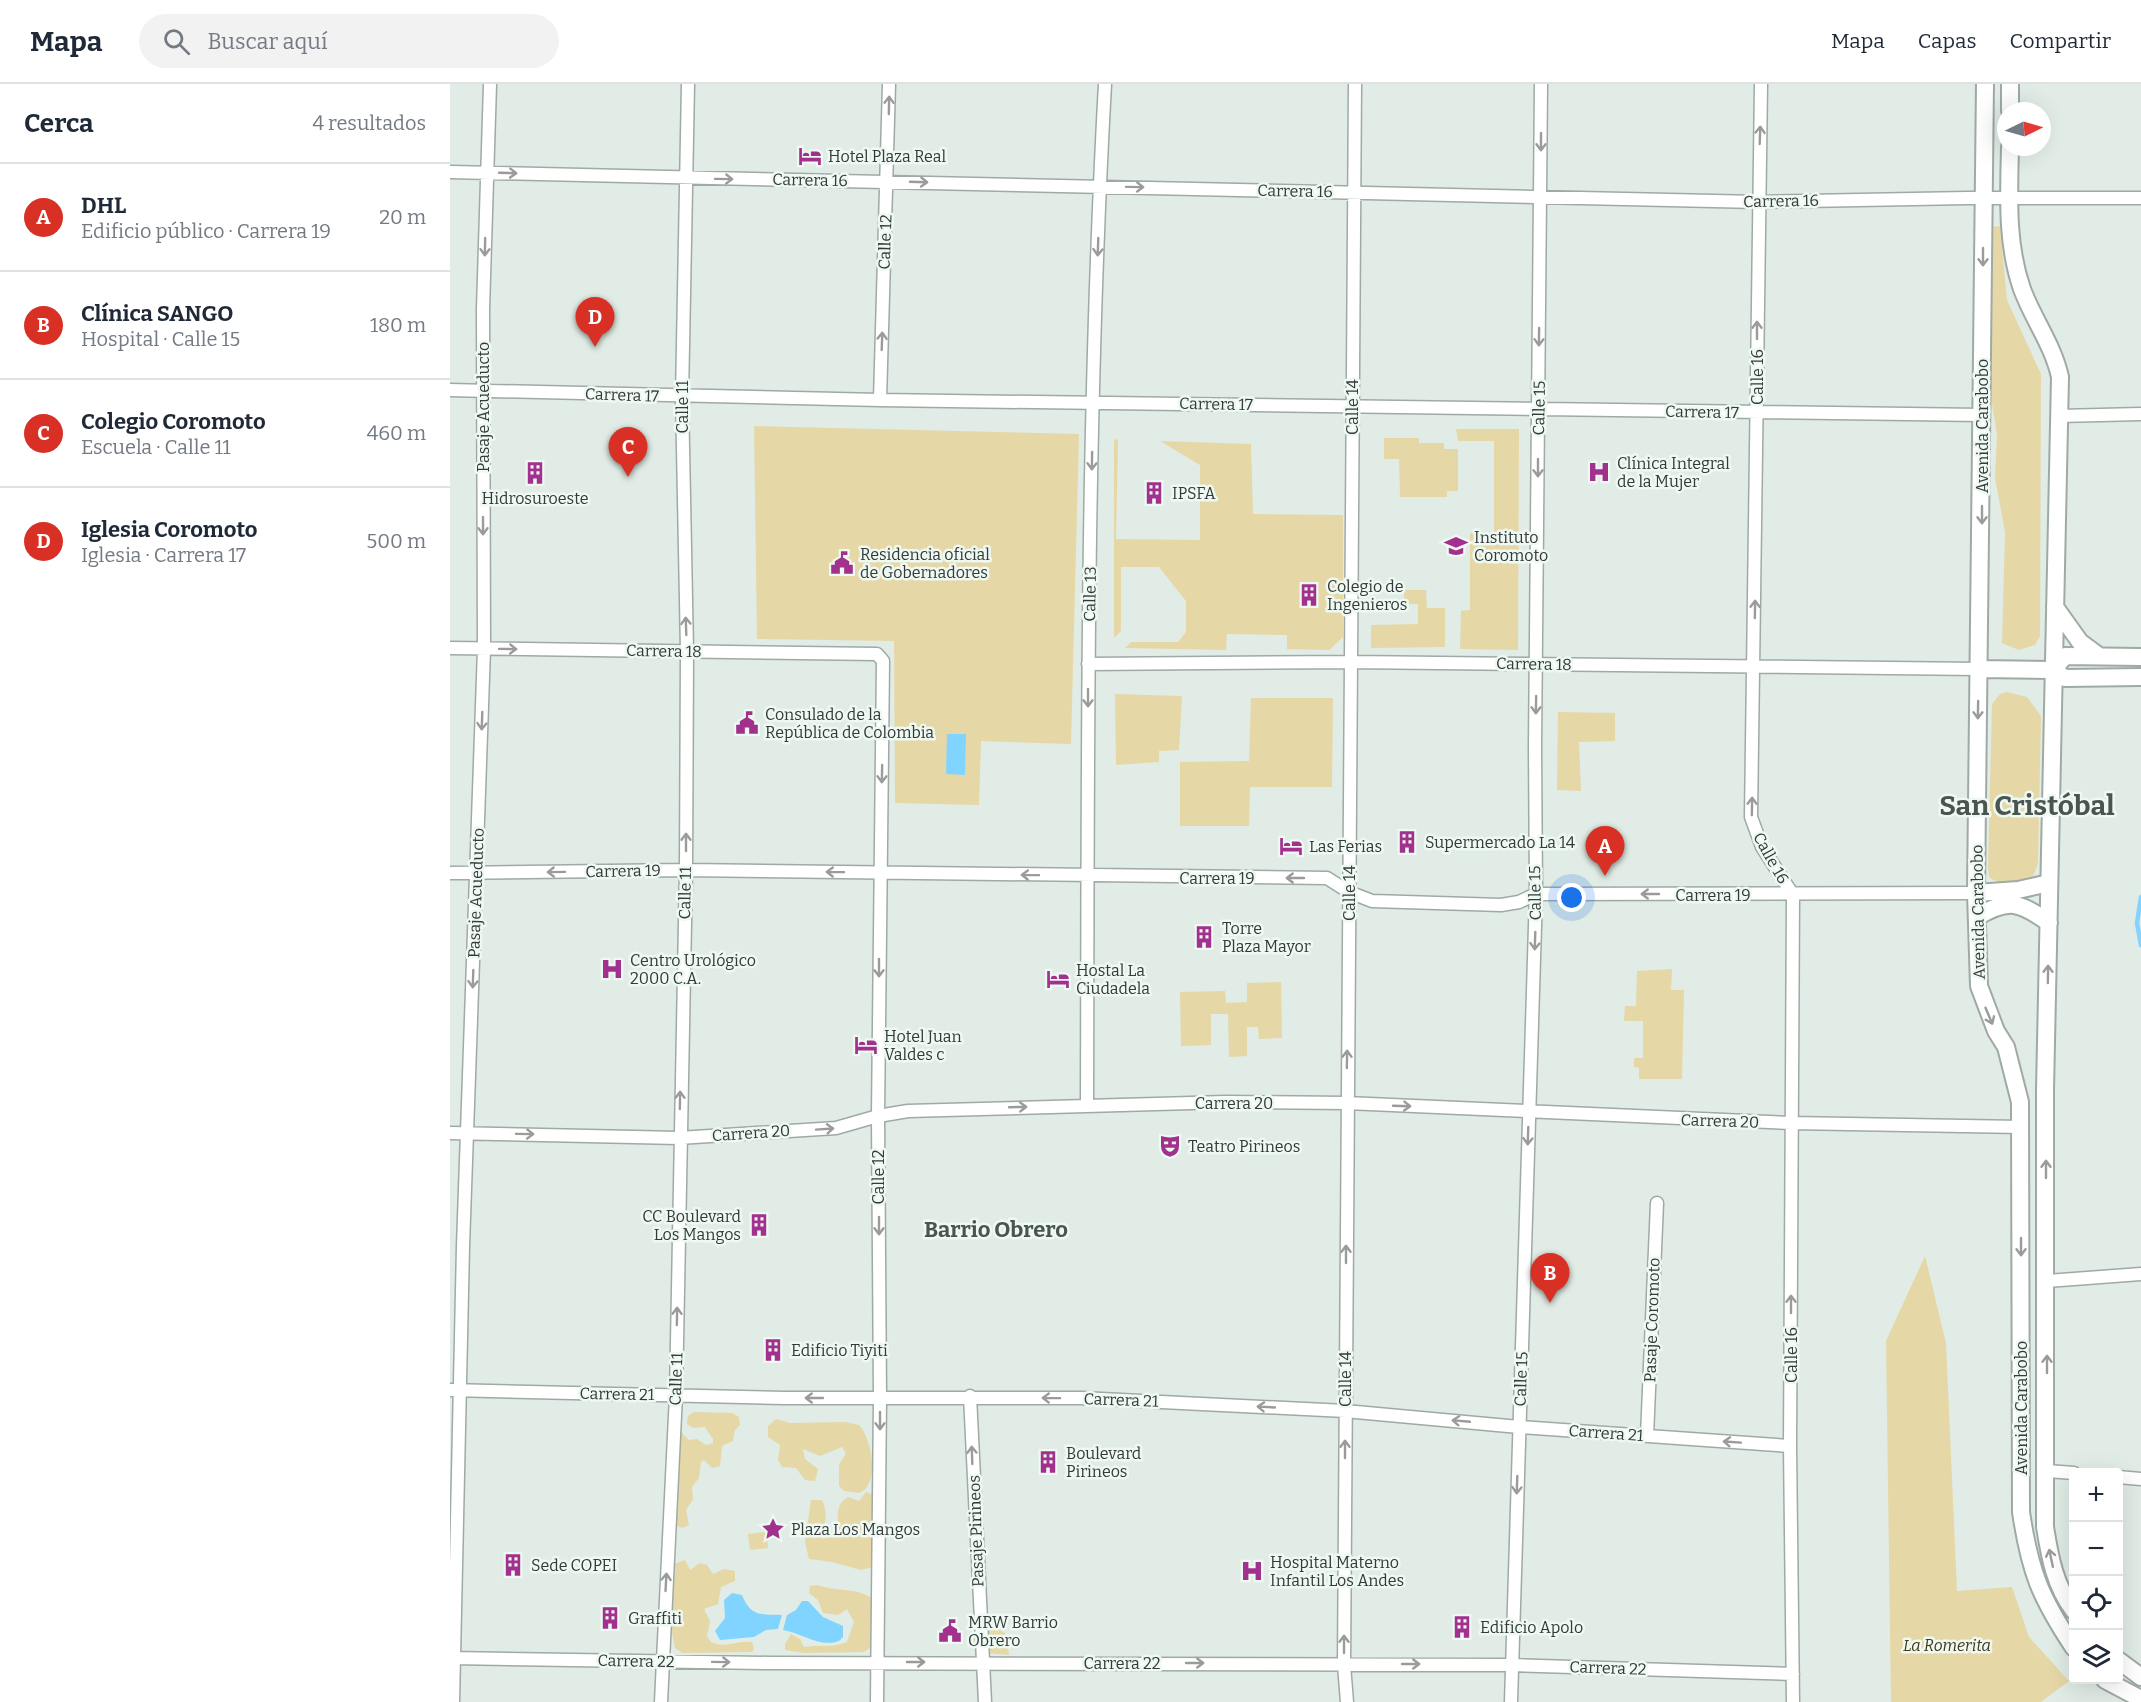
<!DOCTYPE html>
<html lang="es">
<meta charset="utf-8">
<style>
body{margin:0;font-family:Bitter,serif;background:#f2f2f3;color:#1f2937}
.controls{position:absolute;right:18px;bottom:18px;display:grid;overflow:hidden;border-radius:6px;box-shadow:0 6px 24px #0002}
.controls button{width:54px;height:54px;display:grid;place-items:center;padding:0;border:0;border-bottom:2px solid #e0e1e3;background:#fff;color:#1f2937;font:30px sans-serif}
.compass{position:absolute;left:1547px;top:18px;width:54px;height:54px;border-radius:50%;background:#fff;box-shadow:0 6px 24px #0002;rotate:85deg}
.you{position:absolute;left:1122px;top:814px;width:21px;height:21px;margin:-15px;border:4px solid #fff;border-radius:50%;background:#1a73e8;box-shadow:0 0 0 9px #1a73e833}
.badge{display:grid;place-items:center;width:39px;height:39px;border-radius:50%;background:#d93025;color:#fff;font-size:20px;font-weight:700}
.pin{position:absolute;translate:-50% -50px;filter:drop-shadow(0 2px 3px #0008)}
.pin::after{content:'';position:absolute;top:32px;width:21px;height:18px;background:inherit;clip-path:polygon(0 0,100% 0,50% 100%)}
.list{margin:0;padding:0;list-style:none}
h2{display:flex;justify-content:space-between;align-items:center;height:78px;margin:0;padding:0 24px;font-size:26px}
h2 small{font-size:20px;font-weight:400;color:#747a83}
.list li{display:grid;grid-template-columns:39px 1fr auto;gap:18px;align-items:center;box-sizing:border-box;height:108px;padding:0 24px;border-top:2px solid #e0e1e3}
.list b{display:block;font-size:22px;white-space:nowrap}
.list p{margin:0;font-size:20px;white-space:nowrap;color:#747a83}
.list em{font-size:20px;font-style:normal;color:#747a83}
.icon{flex:none;width:33px;height:33px;fill:none;stroke:currentColor;stroke-width:2;stroke-linecap:round;stroke-linejoin:round}
.map{position:relative;flex:none;width:1691px;height:1618px;overflow:hidden}
header{display:flex;align-items:center;gap:36px;box-sizing:border-box;height:84px;padding:0 30px;background:#fff;border-bottom:2px solid #e0e1e3}
header strong{font-size:28px}
nav{display:flex;gap:33px;margin-inline-start:auto;font-size:21px}
.search{width:420px;height:54px;background:#f2f2f3;display:flex;align-items:center;gap:15px;box-sizing:border-box;padding:0 21px;border-radius:33px;color:#747a83;font-size:22px}
main{display:flex}
aside{flex:1;background:#fff}
.map>svg:first-child{display:block}
.green{fill:#e6d7a7}
.water{fill:#81d4ff}
.lines{fill:none;stroke-linecap:round;stroke-linejoin:round}
.stream{stroke:#81d4ff;stroke-width:4.5}
.street-casing{stroke:#9faaa4;stroke-width:15}
.secondary-casing{stroke:#9faaa4;stroke-width:20}
.street{stroke:#fff;stroke-width:12}
.secondary{stroke:#fff;stroke-width:16}
.oneway{stroke:#9a9c9b}
.labels{text-anchor:middle;dominant-baseline:central;stroke-width:5;stroke-linejoin:round;paint-order:stroke}
.poi-label{font-size:16px;fill:#353937;stroke:#eef9f3;text-anchor:start}
.street-label{font-size:16px;fill:#353937;stroke:#eef9f3}
.park-label{font-size:16px;font-style:italic;fill:#443918;stroke:#eef9f3}
.district-label{font-size:22px;font-weight:bold;fill:#4b5550;stroke:#eef9f3}
.town-label{font-size:28px;font-weight:bold;fill:#4b5550;stroke:#eef9f3}
</style>
<header>
<strong>Mapa</strong>
<div class="search"><svg class="icon" aria-label="search" viewBox="0 0 24 24"><circle cx="10" cy="10" r="6"/><path d="M15 15l6 6"/></svg>Buscar aquí</div>
<nav><a>Mapa</a><a>Capas</a><a>Compartir</a></nav>
</header>
<main>
<aside>
<h2>Cerca<small>4 resultados</small></h2>
<ul class="list">
<li><span class="badge">A</span><div><b>DHL</b><p>Edificio público · Carrera 19</p></div><em>20 m</em></li>
<li><span class="badge">B</span><div><b>Clínica SANGO</b><p>Hospital · Calle 15</p></div><em>180 m</em></li>
<li><span class="badge">C</span><div><b>Colegio Coromoto</b><p>Escuela · Calle 11</p></div><em>460 m</em></li>
<li><span class="badge">D</span><div><b>Iglesia Coromoto</b><p>Iglesia · Carrera 17</p></div><em>500 m</em></li>
</ul>
</aside>
<div class="map">
<svg width="1691" height="1618" viewBox="0 0 1691 1618">
<rect width="100%" height="100%" fill="#e0ece5"/>
<path class="green" d="M1550 142 1557 216 1591 290 1590 552 1585 561 1569 566 1552 559 1555 448 1545 394 1547 351 1538 295 1539 143Z
M304 342 629 350 621 660 531 657 529 721 445 719 444 557 307 555Z
M1006 345H1069L1068 566 1010 565 1011 527 1020 526V449H1044V357H1008Z
M934 354H969V359H994V365H1008V407H997V413H950L949 375H934Z
M664 355 668 356 666 455 750 456V381L710 357 801 360 803 430 893 431V553L879 566 837 565V551L777 550 776 566 675 564 681 558H728L736 548V517L709 483H671V547L664 554Z
M954 506H976L977 524H995V563L921 564V541L968 540V520H954Z
M1557 608 1577 613 1591 632 1588 779C1586 784 1585 790 1582 793 1573 803 1548 801 1539 793L1538 783 1542 620 1550 610Z
M665 610 732 612 729 666 709 667V678L666 681Z
M801 614H883L882 703H800L799 742H730V678L799 677Z
M1108 628 1165 629V657L1129 658 1131 707 1107 706Z
M1222 885 1221 906H1234L1232 995H1189V984L1184 983V974H1193V937H1174L1175 922H1186L1187 887Z
M831 898 832 954 809 955 808 943H797V972L779 973 778 930H761V961L731 962 730 908 775 907 776 919 797 918V899Z
M1475 1172 1496 1259 1507 1507 1562 1503 1579 1553 1619 1597 1591 1618H1441L1436 1257Z
M244 1328 282 1329 289 1333 290 1341 285 1346 283 1357 272 1362 270 1382 262 1384 254 1376 251 1378 249 1394 242 1403 243 1415 236 1426 239 1441 232 1444 225 1441 227 1349 231 1348 239 1356 247 1355 256 1361 263 1359V1355L255 1343 243 1344 237 1340 238 1332Z
M326 1335 340 1339 395 1338 409 1341C422 1354 430 1402 409 1409L394 1407 389 1402V1381L396 1369 392 1363 370 1372 353 1365 355 1375 368 1385 365 1397 355 1396 346 1384 332 1383 328 1376 330 1361 318 1353V1342Z
M416 1408 423 1411 422 1483 411 1486 382 1478 359 1475 355 1458 361 1416H372C378 1429 376 1439 370 1451L373 1455 389 1449C388 1435 384 1421 398 1413L409 1417Z
M317 1448 318 1464 300 1466 298 1450Z
M235 1476 240 1486 250 1479 257 1481 263 1490 274 1485 285 1487V1497L271 1503 268 1520 254 1525 260 1537 257 1552 261 1558C275 1565 287 1556 302 1558L304 1565 302 1568 232 1569 225 1564 222 1548 224 1480Z
M367 1501C382 1507 411 1504 422 1515L420 1564 414 1568 354 1569 335 1566V1560L341 1550 350 1555 354 1563C371 1560 379 1565 397 1558L404 1538 397 1525 388 1531 373 1529 368 1516 359 1509 360 1502Z
M534 1544H547L556 1550 559 1571 535 1569Z"/>
<path class="water" d="M497 650H516L515 691 496 690Z
M282 1509 292 1511C301 1533 310 1530 332 1531L328 1545 316 1546 304 1553 270 1556 265 1547 275 1534 274 1516Z
M352 1517H358L373 1533 393 1542V1553L389 1557C370 1564 352 1549 333 1546L337 1531 346 1526Z"/>
<g class="lines">
<path class="stream" d="M1691 813 1687 839 1691 861"/>
<g class="street-casing">
<path id="street" d="M1311 0 1301 733 1312 763 1343 811 1340 1362 1343 1618
M0 88 1308 118 1517 114H1691
M0 306 430 316 1532 331
M430 316 439 0
M1609 332 1691 330
M0 564 427 570 433 577 428 1032 430 1314 427 1618
M638 580 902 578 1529 585
M0 789 236 786 877 794 899 808 922 817 1051 821 1069 818 1086 810 1526 809
M637 1021C638 681 636 340 655 0
M0 1049 229 1054 386 1044 428 1032 458 1027 776 1018 897 1019 1341 1039 1571 1043
M1597 1197 1691 1190
M0 1306 334 1314H631L895 1327 1069 1343 1340 1362
M520 1312 535 1618
M1197 1352 1207 1119
M1597 1387 1624 1389
M1668 1393 1691 1395
M0 1574 320 1579 1061 1581 1343 1590
M3 1618 13 1162 34 565 33 225 40 0
M211 1618 226 1311 236 786 237 567 232 313 238 0
M897 1618 894 1581 905 0
M1061 1618 1086 810 1085 663 1091 0"/>
</g>
<g class="secondary-casing">
<path id="secondary" d="M1535 0 1526 809 1529 902 1546 947 1556 963 1570 1018 1571 1428C1580 1488 1590 1513 1624 1564
M1560 27V0
M1560 63C1559 111 1556 159 1572 205 1583 235 1603 261 1610 293L1595 1006V1443C1600 1474 1605 1502 1624 1527
M1605 523 1630 558 1649 572
M1529 585 1603 586
M1603 586 1615 572 1691 573
M1603 586 1615 594 1691 593
M1526 809 1568 806 1599 799
M1527 833C1559 814 1570 818 1599 839
M1668 1576 1691 1593
M1655 1596 1691 1615"/>
</g>
<use href="#street" class="street"/>
<use href="#secondary" class="secondary"/>
</g>
<defs><path id="oneway-shaft" d="M-6 0H5M1.5-3L5.5 0L1.5 3" fill="none" stroke-width="1.6" stroke-linecap="round" stroke-linejoin="round" transform="scale(1.5)"/></defs>
<g class="oneway">
<use href="#oneway-shaft" transform="translate(439 21) rotate(-89)"/>
<use href="#oneway-shaft" transform="translate(1310 51) rotate(-88)"/>
<use href="#oneway-shaft" transform="translate(1091 58) rotate(90)"/>
<use href="#oneway-shaft" transform="translate(58 89) rotate(2)"/>
<use href="#oneway-shaft" transform="translate(274 95) rotate(1)"/>
<use href="#oneway-shaft" transform="translate(469 98) rotate(2)"/>
<use href="#oneway-shaft" transform="translate(685 103) rotate(1)"/>
<use href="#oneway-shaft" transform="translate(35 163) rotate(91)"/>
<use href="#oneway-shaft" transform="translate(648 163) rotate(92)"/>
<use href="#oneway-shaft" transform="translate(1533 173) rotate(90)"/>
<use href="#oneway-shaft" transform="translate(1307 246) rotate(-90)"/>
<use href="#oneway-shaft" transform="translate(1089 253) rotate(91)"/>
<use href="#oneway-shaft" transform="translate(432 257) rotate(-88)"/>
<use href="#oneway-shaft" transform="translate(642 377) rotate(91)"/>
<use href="#oneway-shaft" transform="translate(1088 384) rotate(90)"/>
<use href="#oneway-shaft" transform="translate(1532 431) rotate(90)"/>
<use href="#oneway-shaft" transform="translate(33 442) rotate(90)"/>
<use href="#oneway-shaft" transform="translate(1305 525) rotate(-89)"/>
<use href="#oneway-shaft" transform="translate(236 542) rotate(-92)"/>
<use href="#oneway-shaft" transform="translate(58 565) rotate(1)"/>
<use href="#oneway-shaft" transform="translate(638 614) rotate(90)"/>
<use href="#oneway-shaft" transform="translate(1086 621) rotate(91)"/>
<use href="#oneway-shaft" transform="translate(1528 626) rotate(91)"/>
<use href="#oneway-shaft" transform="translate(32 637) rotate(92)"/>
<use href="#oneway-shaft" transform="translate(432 690) rotate(91)"/>
<use href="#oneway-shaft" transform="translate(1302 722) rotate(-89)"/>
<use href="#oneway-shaft" transform="translate(236 758) rotate(-90)"/>
<use href="#oneway-shaft" transform="translate(106 788) rotate(179)"/>
<use href="#oneway-shaft" transform="translate(385 788) rotate(-179)"/>
<use href="#oneway-shaft" transform="translate(580 791) rotate(-179)"/>
<use href="#oneway-shaft" transform="translate(845 794) rotate(-180)"/>
<use href="#oneway-shaft" transform="translate(1200 810) rotate(-180)"/>
<use href="#oneway-shaft" transform="translate(1085 857) rotate(92)"/>
<use href="#oneway-shaft" transform="translate(429 884) rotate(90)"/>
<use href="#oneway-shaft" transform="translate(1598 890) rotate(-89)"/>
<use href="#oneway-shaft" transform="translate(23 895) rotate(92)"/>
<use href="#oneway-shaft" transform="translate(1539 932) rotate(67)"/>
<use href="#oneway-shaft" transform="translate(897 975) rotate(-89)"/>
<use href="#oneway-shaft" transform="translate(230 1016) rotate(-89)"/>
<use href="#oneway-shaft" transform="translate(952 1022) rotate(2)"/>
<use href="#oneway-shaft" transform="translate(568 1023) rotate(-2)"/>
<use href="#oneway-shaft" transform="translate(375 1045) rotate(-4)"/>
<use href="#oneway-shaft" transform="translate(75 1050) rotate(1)"/>
<use href="#oneway-shaft" transform="translate(1078 1052) rotate(92)"/>
<use href="#oneway-shaft" transform="translate(1596 1085) rotate(-90)"/>
<use href="#oneway-shaft" transform="translate(429 1142) rotate(90)"/>
<use href="#oneway-shaft" transform="translate(1571 1163) rotate(90)"/>
<use href="#oneway-shaft" transform="translate(896 1170) rotate(-90)"/>
<use href="#oneway-shaft" transform="translate(1341 1220) rotate(-90)"/>
<use href="#oneway-shaft" transform="translate(227 1232) rotate(-89)"/>
<use href="#oneway-shaft" transform="translate(1597 1280) rotate(-90)"/>
<use href="#oneway-shaft" transform="translate(364 1314) rotate(180)"/>
<use href="#oneway-shaft" transform="translate(601 1314) rotate(-179)"/>
<use href="#oneway-shaft" transform="translate(816 1323) rotate(-177)"/>
<use href="#oneway-shaft" transform="translate(430 1337) rotate(90)"/>
<use href="#oneway-shaft" transform="translate(1011 1337) rotate(-175)"/>
<use href="#oneway-shaft" transform="translate(1282 1358) rotate(-176)"/>
<use href="#oneway-shaft" transform="translate(895 1365) rotate(-90)"/>
<use href="#oneway-shaft" transform="translate(522 1371) rotate(-92)"/>
<use href="#oneway-shaft" transform="translate(1067 1401) rotate(92)"/>
<use href="#oneway-shaft" transform="translate(1601 1474) rotate(-102)"/>
<use href="#oneway-shaft" transform="translate(216 1498) rotate(-87)"/>
<use href="#oneway-shaft" transform="translate(894 1560) rotate(-90)"/>
<use href="#oneway-shaft" transform="translate(271 1578) rotate(1)"/>
<use href="#oneway-shaft" transform="translate(466 1578)"/>
<use href="#oneway-shaft" transform="translate(745 1579)"/>
<use href="#oneway-shaft" transform="translate(961 1580)"/>
</g>
<defs>
<g id="hotel-bare" transform="scale(1.8)"><path d="M-6-4.5h1.5V1H6V5H4.5V3h-9V5H-6ZM-4 0a1.8 1.8 0 1 1 3.6 0ZM.5 0V-2.5h3Q6-2.5 6 0Z" fill="#a2308d" stroke="#eef9f3" stroke-width="2.5" paint-order="stroke"/></g>
<g id="hospital-bare" transform="scale(1.8)"><path d="M-5-5h3v3.5h4V-5h3V5h-3V1.5h-4V5h-3Z" fill="#a2308d" stroke="#eef9f3" stroke-width="2.5" paint-order="stroke"/></g>
<g id="building-bare" transform="scale(1.8)"><path d="M-4-6H4V6H1V3H-1V6H-4ZM-2.5-4.3h1.7v1.8h-1.7ZM.8-4.3h1.7v1.8H.8ZM-2.5-1h1.7V.8h-1.7ZM.8-1h1.7V.8H.8Z" fill="#a2308d" stroke="#eef9f3" stroke-width="2.5" paint-order="stroke"/></g>
<g id="school-bare" transform="scale(1.8)"><path d="M0-5L7-2L0 1L-7-2ZM-4 1L0 2.5L4 1V4Q0 6-4 4Z" fill="#a2308d" stroke="#eef9f3" stroke-width="2.5" paint-order="stroke"/></g>
<g id="civic-bare" transform="scale(1.8)"><path d="M-.6-6.5H3V-4.5H.6V-3L4-1V1h2V6H-6V1h2V-1L-.6-3ZM-1.2 2.5V6h2.4V2.5Z" fill="#a2308d" stroke="#eef9f3" stroke-width="2.5" paint-order="stroke"/></g>
<g id="theatre-bare" transform="scale(1.8)"><path d="M-5-5.5Q0-4 5-5.5V0Q5 5 0 6Q-5 5-5 0ZM-3.3-2.5H-1v1.5H-3.3ZM1-2.5H3.3v1.5H1ZM-2.8 1Q0 5.5 2.8 1Z" fill="#a2308d" stroke="#eef9f3" stroke-width="2.5" paint-order="stroke"/></g>
<g id="sight-bare" transform="scale(1.8)"><path d="M0-6L1.8-2.2L6-1.7L2.9 1.2L3.7 5.4L0 3.3L-3.7 5.4L-2.9 1.2L-6-1.7L-1.8-2.2Z" fill="#a2308d" stroke="#eef9f3" stroke-width="2.5" paint-order="stroke"/></g>
</defs>
<g fill-rule="evenodd">
<use href="#hotel-bare" x="360" y="72"/>
<use href="#hospital-bare" x="1149" y="388"/>
<use href="#building-bare" x="85" y="389"/>
<use href="#building-bare" x="704" y="409"/>
<use href="#school-bare" x="1006" y="462"/>
<use href="#civic-bare" x="392" y="479"/>
<use href="#building-bare" x="859" y="511"/>
<use href="#civic-bare" x="297" y="639"/>
<use href="#building-bare" x="957" y="758"/>
<use href="#hotel-bare" x="841" y="762"/>
<use href="#building-bare" x="754" y="853"/>
<use href="#hospital-bare" x="162" y="885"/>
<use href="#hotel-bare" x="608" y="895"/>
<use href="#hotel-bare" x="416" y="961"/>
<use href="#theatre-bare" x="720" y="1062"/>
<use href="#building-bare" x="309" y="1141"/>
<use href="#building-bare" x="323" y="1266"/>
<use href="#building-bare" x="598" y="1378"/>
<use href="#sight-bare" x="323" y="1445"/>
<use href="#building-bare" x="63" y="1481"/>
<use href="#hospital-bare" x="802" y="1487"/>
<use href="#building-bare" x="160" y="1534"/>
<use href="#building-bare" x="1012" y="1543"/>
<use href="#civic-bare" x="500" y="1547"/>
</g>
<g class="labels">
<g class="poi-label">
<text x="378" y="72">Hotel Plaza Real</text>
<text x="1167" y="379">Clínica Integral<tspan x="1167" dy="18">de la Mujer</tspan></text>
<text x="722" y="409">IPSFA</text>
<text x="85" y="414" text-anchor="middle">Hidrosuroeste</text>
<text x="1024" y="453">Instituto<tspan x="1024" dy="18">Coromoto</tspan></text>
<text x="410" y="470">Residencia oficial<tspan x="410" dy="18">de Gobernadores</tspan></text>
<text x="877" y="502">Colegio de<tspan x="877" dy="18">Ingenieros</tspan></text>
<text x="315" y="630">Consulado de la<tspan x="315" dy="18">República de Colombia</tspan></text>
<text x="975" y="758">Supermercado La 14</text>
<text x="859" y="762">Las Ferias</text>
<text x="772" y="844">Torre<tspan x="772" dy="18">Plaza Mayor</tspan></text>
<text x="180" y="876">Centro Urológico<tspan x="180" dy="18">2000 C.A.</tspan></text>
<text x="626" y="886">Hostal La<tspan x="626" dy="18">Ciudadela</tspan></text>
<text x="434" y="952">Hotel Juan<tspan x="434" dy="18">Valdes c</tspan></text>
<text x="738" y="1062">Teatro Pirineos</text>
<text x="291" y="1132" text-anchor="end">CC Boulevard<tspan x="291" dy="18">Los Mangos</tspan></text>
<text x="341" y="1266">Edificio Tiyiti</text>
<text x="616" y="1369">Boulevard<tspan x="616" dy="18">Pirineos</tspan></text>
<text x="341" y="1445">Plaza Los Mangos</text>
<text x="820" y="1478">Hospital Materno<tspan x="820" dy="18">Infantil Los Andes</tspan></text>
<text x="81" y="1481">Sede COPEI</text>
<text x="178" y="1534">Graffiti</text>
<text x="518" y="1538">MRW Barrio<tspan x="518" dy="18">Obrero</tspan></text>
<text x="1030" y="1543">Edificio Apolo</text>
</g>
<g class="street-label">
<text transform="translate(360 96) rotate(1)">Carrera 16</text>
<text transform="translate(845 107) rotate(1)">Carrera 16</text>
<text transform="translate(1331 117) rotate(-1)">Carrera 16</text>
<text transform="translate(435 158) rotate(-88)">Calle 12</text>
<text transform="translate(1307 293) rotate(-90)">Calle 16</text>
<text transform="translate(172 311) rotate(2)">Carrera 17</text>
<text transform="translate(766 320) rotate(1)">Carrera 17</text>
<text transform="translate(33 323) rotate(-90)">Pasaje Acueducto</text>
<text transform="translate(232 323) rotate(-90)">Calle 11</text>
<text transform="translate(902 323) rotate(-90)">Calle 14</text>
<text transform="translate(1089 324) rotate(-89)">Calle 15</text>
<text transform="translate(1252 328) rotate(1)">Carrera 17</text>
<text transform="translate(1532 342) rotate(-90)">Avenida Carabobo</text>
<text transform="translate(640 510) rotate(-89)">Calle 13</text>
<text transform="translate(214 567) rotate(1)">Carrera 18</text>
<text transform="translate(1084 580) rotate(1)">Carrera 18</text>
<text transform="translate(1321 774) rotate(61)">Calle 16</text>
<text transform="translate(173 787) rotate(-1)">Carrera 19</text>
<text x="767" y="794">Carrera 19</text>
<text transform="translate(26 809) rotate(-88)">Pasaje Acueducto</text>
<text transform="translate(235 809) rotate(-89)">Calle 11</text>
<text transform="translate(899 809) rotate(-90)">Calle 14</text>
<text transform="translate(1085 809) rotate(-91)">Calle 15</text>
<text x="1263" y="811">Carrera 19</text>
<text transform="translate(1528 828) rotate(-91)">Avenida Carabobo</text>
<text x="784" y="1019">Carrera 20</text>
<text transform="translate(1270 1037) rotate(2)">Carrera 20</text>
<text transform="translate(301 1049) rotate(-4)">Carrera 20</text>
<text transform="translate(428 1093) rotate(-90)">Calle 12</text>
<text transform="translate(1202 1236) rotate(-88)">Pasaje Coromoto</text>
<text transform="translate(1341 1271) rotate(-90)">Calle 16</text>
<text transform="translate(226 1295) rotate(-88)">Calle 11</text>
<text transform="translate(895 1295) rotate(-90)">Calle 14</text>
<text transform="translate(1071 1295) rotate(-88)">Calle 15</text>
<text transform="translate(167 1310) rotate(1)">Carrera 21</text>
<text transform="translate(671 1316) rotate(2)">Carrera 21</text>
<text transform="translate(1571 1324) rotate(-90)">Avenida Carabobo</text>
<text transform="translate(1156 1349) rotate(4)">Carrera 21</text>
<text transform="translate(526 1447) rotate(-92)">Pasaje Pirineos</text>
<text transform="translate(186 1577) rotate(1)">Carrera 22</text>
<text x="672" y="1579">Carrera 22</text>
<text transform="translate(1158 1584) rotate(2)">Carrera 22</text>
</g>
<g class="park-label">
<text x="1497" y="1561">La Romerita</text>
</g>
<g class="district-label">
<text x="546" y="1145">Barrio Obrero</text>
</g>
<g class="town-label">
<text x="1577" y="721">San Cristóbal</text>
</g>
</g>
</svg>
<div class="controls">
<button>+</button>
<button>−</button>
<button><svg class="icon" aria-label="locate" viewBox="0 0 24 24"><circle cx="12" cy="12" r="6"/><path d="M12 2v4M12 18v4M2 12h4M18 12h4"/></svg></button>
<button><svg class="icon" aria-label="layers" viewBox="0 0 24 24"><path d="M12 4l9 5-9 5-9-5zM3 14l9 5 9-5"/></svg></button>
</div>
<svg class="compass" viewBox="-18 -18 36 36"><path d="M0-13l5 13h-10z" fill="#e53935"/><path d="M0 13l5-13h-10z" fill="#747a83"/></svg>
<div class="you"></div>
<div class="pin badge" style="left:1155px;top:792px">A</div>
<div class="pin badge" style="left:1100px;top:1219px">B</div>
<div class="pin badge" style="left:178px;top:393px">C</div>
<div class="pin badge" style="left:145px;top:263px">D</div>
</div>
</main>
